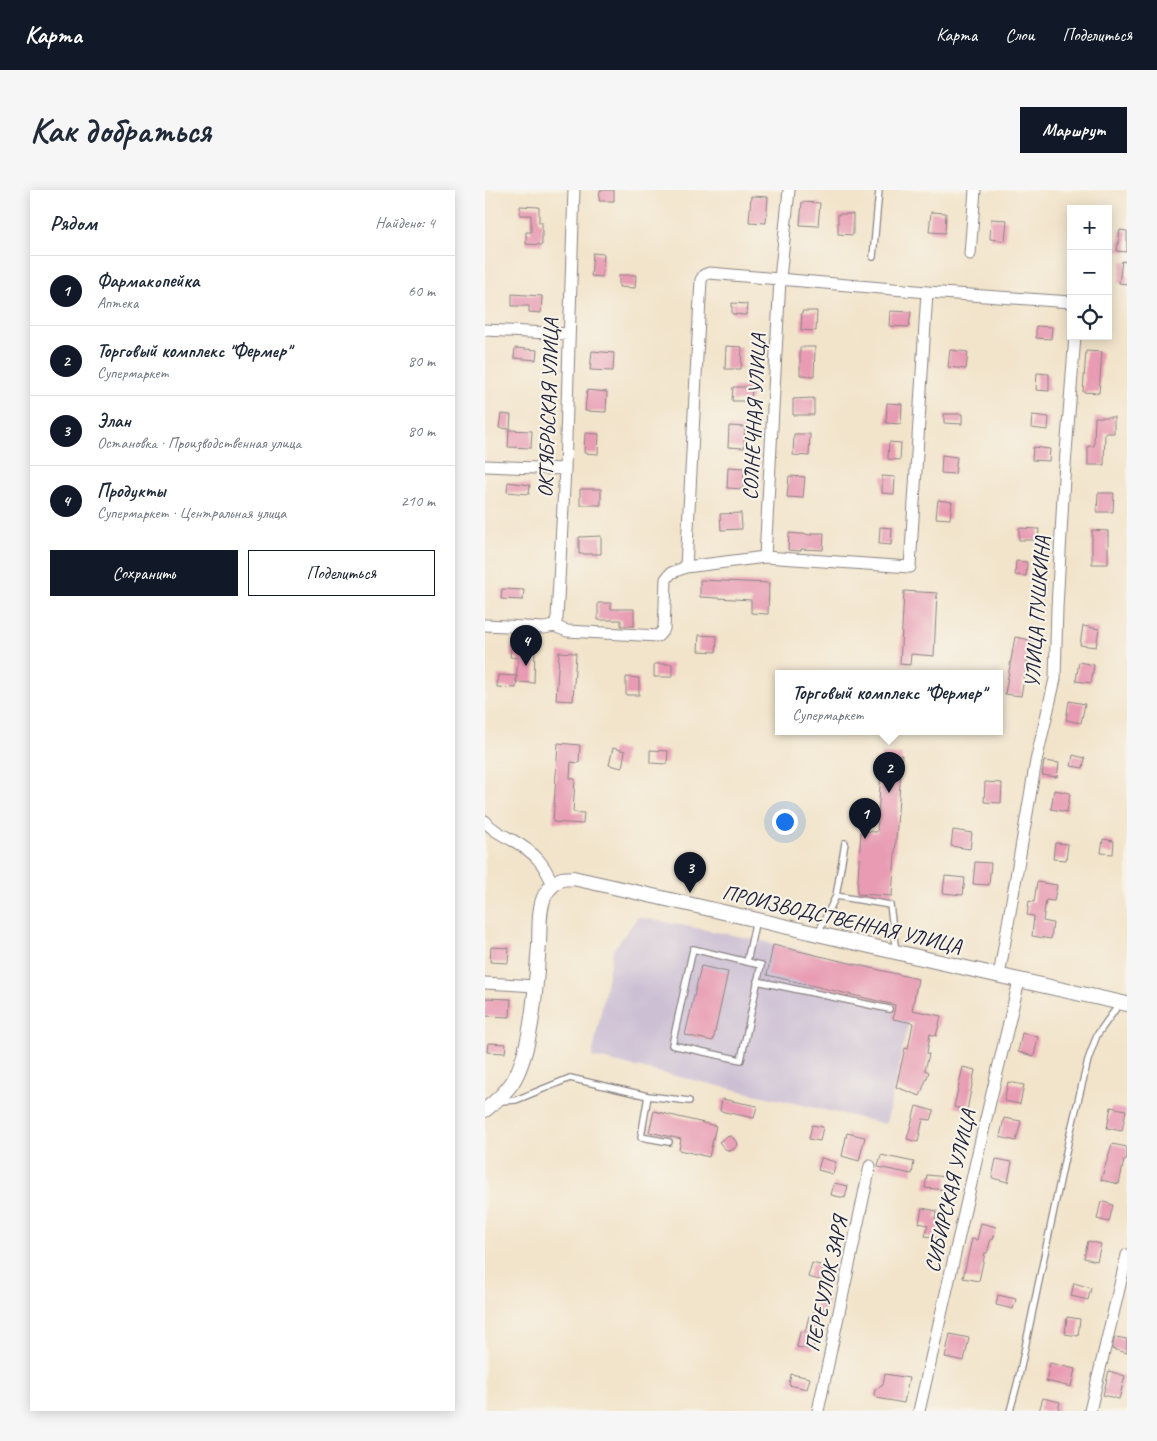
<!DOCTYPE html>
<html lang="ru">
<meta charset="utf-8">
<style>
body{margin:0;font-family:Caveat,sans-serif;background:#f6f6f7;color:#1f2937}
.controls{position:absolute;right:15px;top:15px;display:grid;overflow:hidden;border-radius:0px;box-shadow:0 2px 12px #0003}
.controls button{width:45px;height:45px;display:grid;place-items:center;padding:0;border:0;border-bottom:1px solid #e0e1e3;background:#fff;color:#1f2937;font:25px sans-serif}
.you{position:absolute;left:299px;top:631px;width:18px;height:18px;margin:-12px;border:4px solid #fff;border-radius:50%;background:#1a73e8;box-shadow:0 0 0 8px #1a73e833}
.badge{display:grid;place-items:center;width:32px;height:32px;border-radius:50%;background:#111827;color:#fff;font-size:16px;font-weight:700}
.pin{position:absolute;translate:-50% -41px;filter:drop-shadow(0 1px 2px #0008)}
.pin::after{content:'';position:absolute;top:26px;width:18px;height:15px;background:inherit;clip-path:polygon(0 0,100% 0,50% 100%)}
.popup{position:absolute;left:290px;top:480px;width:228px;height:65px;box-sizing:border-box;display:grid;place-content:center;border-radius:0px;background:#fff;filter:drop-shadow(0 1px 4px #0005);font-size:16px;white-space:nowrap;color:#747a83}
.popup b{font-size:19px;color:#1f2937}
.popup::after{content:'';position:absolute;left:50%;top:100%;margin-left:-10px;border:10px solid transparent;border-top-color:#fff}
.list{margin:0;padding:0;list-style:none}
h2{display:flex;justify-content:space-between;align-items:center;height:65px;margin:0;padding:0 20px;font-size:21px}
h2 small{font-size:16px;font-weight:400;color:#747a83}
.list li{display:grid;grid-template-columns:32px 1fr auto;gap:15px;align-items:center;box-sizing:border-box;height:70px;padding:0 20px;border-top:1px solid #e0e1e3}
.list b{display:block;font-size:19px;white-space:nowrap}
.list p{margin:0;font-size:16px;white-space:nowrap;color:#747a83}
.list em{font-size:16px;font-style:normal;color:#747a83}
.actions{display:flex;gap:10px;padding:15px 20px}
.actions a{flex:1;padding:11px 0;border:1px solid #111827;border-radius:0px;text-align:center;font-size:18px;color:#111827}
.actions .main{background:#111827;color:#fff}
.icon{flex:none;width:28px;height:28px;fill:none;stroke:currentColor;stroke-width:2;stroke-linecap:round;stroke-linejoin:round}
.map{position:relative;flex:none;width:642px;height:1221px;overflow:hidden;border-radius:0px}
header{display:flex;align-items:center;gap:30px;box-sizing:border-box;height:70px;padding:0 25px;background:#111827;color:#fff}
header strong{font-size:24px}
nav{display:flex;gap:28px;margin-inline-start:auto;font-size:18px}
.intro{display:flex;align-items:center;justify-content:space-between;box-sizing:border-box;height:120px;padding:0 30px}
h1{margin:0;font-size:35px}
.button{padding:12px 22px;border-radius:0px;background:#111827;color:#fff;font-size:18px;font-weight:700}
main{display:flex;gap:30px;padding:0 30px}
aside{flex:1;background:#fff;border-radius:0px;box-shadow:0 2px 12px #0003}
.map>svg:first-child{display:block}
.industrial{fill:#ccbfd4}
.building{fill:#e89bb3}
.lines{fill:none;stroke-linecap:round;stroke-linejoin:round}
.service-casing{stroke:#8a8383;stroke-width:8}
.minor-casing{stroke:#8a8383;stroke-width:13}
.tertiary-casing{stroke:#8a8383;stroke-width:16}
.service{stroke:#fff;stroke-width:5.5}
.minor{stroke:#fff;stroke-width:11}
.tertiary{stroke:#fff;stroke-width:14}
.labels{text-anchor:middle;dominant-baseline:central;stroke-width:4.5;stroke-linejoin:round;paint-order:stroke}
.street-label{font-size:21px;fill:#22223b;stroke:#f7f3e8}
</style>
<header>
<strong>Карта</strong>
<nav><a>Карта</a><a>Слои</a><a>Поделиться</a></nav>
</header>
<div class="intro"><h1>Как добраться</h1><a class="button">Маршрут</a></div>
<main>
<aside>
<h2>Рядом<small>Найдено: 4</small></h2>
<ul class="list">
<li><span class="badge">1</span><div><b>Фармакопейка</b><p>Аптека</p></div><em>60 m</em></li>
<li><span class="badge">2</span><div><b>Торговый комплекс &quot;Фермер&quot;</b><p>Супермаркет</p></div><em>80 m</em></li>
<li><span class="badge">3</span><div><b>Элан</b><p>Остановка · Производственная улица</p></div><em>80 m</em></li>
<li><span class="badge">4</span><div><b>Продукты</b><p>Супермаркет · Центральная улица</p></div><em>210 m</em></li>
</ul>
<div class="actions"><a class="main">Сохранить</a><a>Поделиться</a></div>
</aside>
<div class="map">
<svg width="642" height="1221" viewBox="0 0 642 1221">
<rect width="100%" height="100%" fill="#f7f3e8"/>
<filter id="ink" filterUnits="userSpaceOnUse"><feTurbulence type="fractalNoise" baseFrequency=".02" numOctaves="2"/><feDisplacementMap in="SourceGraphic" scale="10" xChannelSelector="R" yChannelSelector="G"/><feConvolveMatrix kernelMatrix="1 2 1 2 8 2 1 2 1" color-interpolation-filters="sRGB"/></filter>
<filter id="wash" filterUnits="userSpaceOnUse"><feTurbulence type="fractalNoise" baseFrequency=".0096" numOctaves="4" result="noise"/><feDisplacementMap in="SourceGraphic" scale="20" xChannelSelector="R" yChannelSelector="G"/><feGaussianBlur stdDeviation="1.12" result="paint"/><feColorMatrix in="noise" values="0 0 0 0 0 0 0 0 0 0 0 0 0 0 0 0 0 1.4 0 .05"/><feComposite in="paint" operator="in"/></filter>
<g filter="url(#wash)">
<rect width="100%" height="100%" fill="#f2e4cb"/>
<path class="industrial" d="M153 727 268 749 433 789 401 934 107 867 128 760Z"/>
<g id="blocks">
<path class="building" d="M115 0H129V11H114Z
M266 6 283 7 281 33 264 32Z
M317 12 335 13 333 36 315 35Z
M35 16 54 17V32H57V55L41 54V42H46V25H35Z
M446 22 461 23 460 43 444 42Z
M353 24H368V45L353 44Z
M506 29 522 30 520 51 505 49Z
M635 40 642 41V62L632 61Z
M108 63 119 64 117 87 106 86Z
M637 71 642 72V94L634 93Z
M134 85H151L150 98 134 97Z
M27 104 57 106 56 123 44 122V116H27Z
M247 113 262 114 261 125 247 124Z
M317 121H332L331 141 316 140Z
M405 121 426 122 424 137 404 136Z
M551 136 567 137 566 149 551 148Z
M241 156 257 157 256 179H240Z
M315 157H330L329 186 315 185Z
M30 158 52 160 51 170 29 168Z
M465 160 483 162 481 179 463 177Z
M107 161 129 163 128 181 105 180Z
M601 161 617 162 614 203 598 202Z
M552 183 564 184V201L551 200Z
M248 197H267L266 211H247Z
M102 200 122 202 121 222 100 221Z
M329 208V225H308V209Z
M402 213 417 214 416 234 401 233Z
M16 224 26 225 25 239 14 238Z
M459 224H477V234L459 233Z
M547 225 564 227 563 240 546 238Z
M610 227H629V243H620L619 275H603V256H609Z
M244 236 260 237 259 258 243 257Z
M24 240 47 241 46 258 23 257Z
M100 243 114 244 113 264 99 263Z
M309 244H325L324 266 308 265Z
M404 252 416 253 415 270 403 269Z
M548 257 565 259 564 271 547 270Z
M457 265 472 267 470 284 456 283Z
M243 277 259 278 258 299 242 298Z
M304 286 320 287 318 308 302 307Z
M397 286 410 287 409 304 397 303Z
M23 292 45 295 44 304 22 302Z
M95 299H116V315H95Z
M613 303H629L628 322H612Z
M453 310 467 312 465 329 451 328Z
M256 323 257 339 236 340 235 324Z
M395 337 407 338 406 355 394 354Z
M534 338 554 339 553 350H534Z
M607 340 623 341V374H607Z
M304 343 327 345V343H339L338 360 316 359V361L303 360Z
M116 346V364H94V347Z
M531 371 542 372 541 386 530 385Z
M215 390 284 393 283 424 266 423V410L215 407Z
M17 399 39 400 38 410 16 409Z
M419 401 452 403 449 466 426 464 425 475 415 474Z
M113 413H126V419H149V436H136V430H113Z
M598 436 614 439 611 457 595 455Z
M214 445 232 446 231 462 213 461Z
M530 447 546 450 536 506 520 504Z
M26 457 50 458 49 493 31 492 33 468 25 467Z
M74 462 91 463 88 511 71 510Z
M594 472 609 475 606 493 591 491Z
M169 474H187V487H169Z
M13 485 32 486 31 498 12 497Z
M141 487 154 488V505H141Z
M584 511 600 514 596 533 581 530Z
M73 553 95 555 94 573 86 572 85 588 90 589 88 622 99 623 98 634 68 632Z
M128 558 140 561 137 578 124 575Z
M165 560 183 561 182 574 165 573Z
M397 564 417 565 407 706 372 704 376 641 392 642Z
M588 565 600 568 598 578 586 576Z
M559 571 574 573 572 587 557 585Z
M500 592 517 593 516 613 499 612Z
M569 600 585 603 582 622 566 619Z
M468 640 487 643 485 659 466 656Z
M618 649 629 651 628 664 616 663Z
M570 653 583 654 581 670 568 669Z
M490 672 506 673 504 695 488 694Z
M460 686 480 688 478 705 458 703Z
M552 692 572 695 569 711 561 710 558 731 568 733 566 749 547 746 549 726 542 725 544 711 549 712Z
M288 755 433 789 427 820 456 826 451 846 445 844 442 863 444 864 440 880 444 882 435 906 411 897 420 858 423 859 428 833 408 829 410 815 282 785Z
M6 757 24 758 23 773 5 772Z
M216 776 243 782 228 851 200 845Z
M0 808 26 809 25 827 0 826Z
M537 843 553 847 549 866 533 862Z
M3 853 21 854 20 863 2 862Z
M478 877 490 880 482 920 469 917Z
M523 892 539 895 535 914 519 911Z
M237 909 272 916 269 928 235 921Z
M431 916 449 921 446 930 438 929 433 952 422 949Z
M626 917 641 920 637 941 622 938Z
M169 921 231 936 224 967 194 960 196 949 164 942Z
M519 928 536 931 531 951 515 947Z
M327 935 338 937 335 951 324 949Z
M362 943 380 947 374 971 357 966Z
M246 946 251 951 252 955 249 959 245 961 240 959 234 952 241 947Z
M627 954 642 957V966L641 970H639L634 994 616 990Z
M396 965 429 972 427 984 393 977Z
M336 968 351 972 348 984 333 980Z
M511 969 527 972 523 992 507 988Z
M442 985 462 987 461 1000 440 998Z
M349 993 363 996 360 1008 346 1005Z
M616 1011 628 1015 624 1032 612 1029Z
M437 1018 452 1021 450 1028 458 1030 454 1048 440 1046 443 1035 434 1033Z
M496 1033 511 1037 508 1050 506 1049 502 1063H500L494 1091 478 1088 487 1049 492 1050Z
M603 1051 616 1054 612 1071 599 1068Z
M327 1073 343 1077 339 1091 323 1087Z
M589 1093 606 1098 603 1110 586 1106Z
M513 1105 531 1109 528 1119 511 1115Z
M332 1107 343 1110 341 1120 337 1119 332 1141 331 1140 328 1160 312 1157 315 1141 320 1142 324 1126 328 1127Z
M582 1127 595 1129 593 1146 580 1144Z
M465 1144 484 1148 479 1171 460 1167Z
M630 1147 642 1149V1163L627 1159Z
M565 1173 590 1179 586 1197 561 1191Z
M624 1181 640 1186 634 1209 618 1205Z
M306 1184 325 1188 322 1199 304 1195Z
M400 1184 424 1188 419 1213 392 1208 389 1205 390 1200 398 1195Z
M558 1208 575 1212 573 1221H554Z"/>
</g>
</g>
<g filter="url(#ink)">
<use href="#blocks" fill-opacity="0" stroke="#8a8383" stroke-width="1"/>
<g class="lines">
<g class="service-casing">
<path id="service" d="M388 67 394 0
M351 706 405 715 411 762
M333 743 351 706 360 653
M262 772 208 759 187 855 256 870 276 775 262 772 271 729
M272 791 404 819
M163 906 156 947 184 952
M15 911 31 910 85 888 163 906 204 911
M525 1221 533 1191 584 948 603 870 612 845 635 813"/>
</g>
<g class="minor-casing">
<path id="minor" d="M485 64 490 0
M0 140 84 144
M0 276 80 279
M280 367 295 89 304 0
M201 377 216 90 219 85 224 83 442 102 586 112
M0 435 59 438 69 436
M69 436 82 441 173 446 179 439 181 389 186 383 201 377 280 367 425 377 442 102
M69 436 72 428 80 279 89 0
M0 631C8 641 18 645 29 651 50 663 59 673 68 695
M514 786 551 571 570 489 572 418 579 288 590 146
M0 793 51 796
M333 1221 385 976
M434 1221 498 941 534 791
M605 1221 642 1065"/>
</g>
<g class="tertiary-casing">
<path id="tertiary" d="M0 920C10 912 20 903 27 893 48 860 51 793 54 754 55 739 53 719 60 705 63 699 71 691 77 689 80 688 85 689 88 688 273 729 457 774 642 814"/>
</g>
<use href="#service" class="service"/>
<use href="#minor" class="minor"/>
<use href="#tertiary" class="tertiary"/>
</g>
</g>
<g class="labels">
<g class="street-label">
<text transform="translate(63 218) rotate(-88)">ОКТЯБРЬСКАЯ УЛИЦА</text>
<text transform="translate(269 227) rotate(-87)">СОЛНЕЧНАЯ УЛИЦА</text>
<text transform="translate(552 422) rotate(-86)">УЛИЦА ПУШКИНА</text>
<text transform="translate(357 729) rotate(13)">ПРОИЗВОДСТВЕННАЯ УЛИЦА</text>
<text transform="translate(465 1001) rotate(-77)">СИБИРСКАЯ УЛИЦА</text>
<text transform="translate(341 1094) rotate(-78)">ПЕРЕУЛОК ЗАРЯ</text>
</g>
</g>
</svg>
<div class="controls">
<button>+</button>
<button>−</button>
<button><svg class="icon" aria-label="locate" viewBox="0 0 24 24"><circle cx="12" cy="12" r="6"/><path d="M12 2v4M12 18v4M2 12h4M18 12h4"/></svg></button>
</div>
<div class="you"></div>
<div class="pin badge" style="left:380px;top:649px">1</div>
<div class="pin badge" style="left:404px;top:603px">2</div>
<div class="popup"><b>Торговый комплекс &quot;Фермер&quot;</b>Супермаркет</div>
<div class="pin badge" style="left:205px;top:703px">3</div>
<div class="pin badge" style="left:41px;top:476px">4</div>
</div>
</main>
